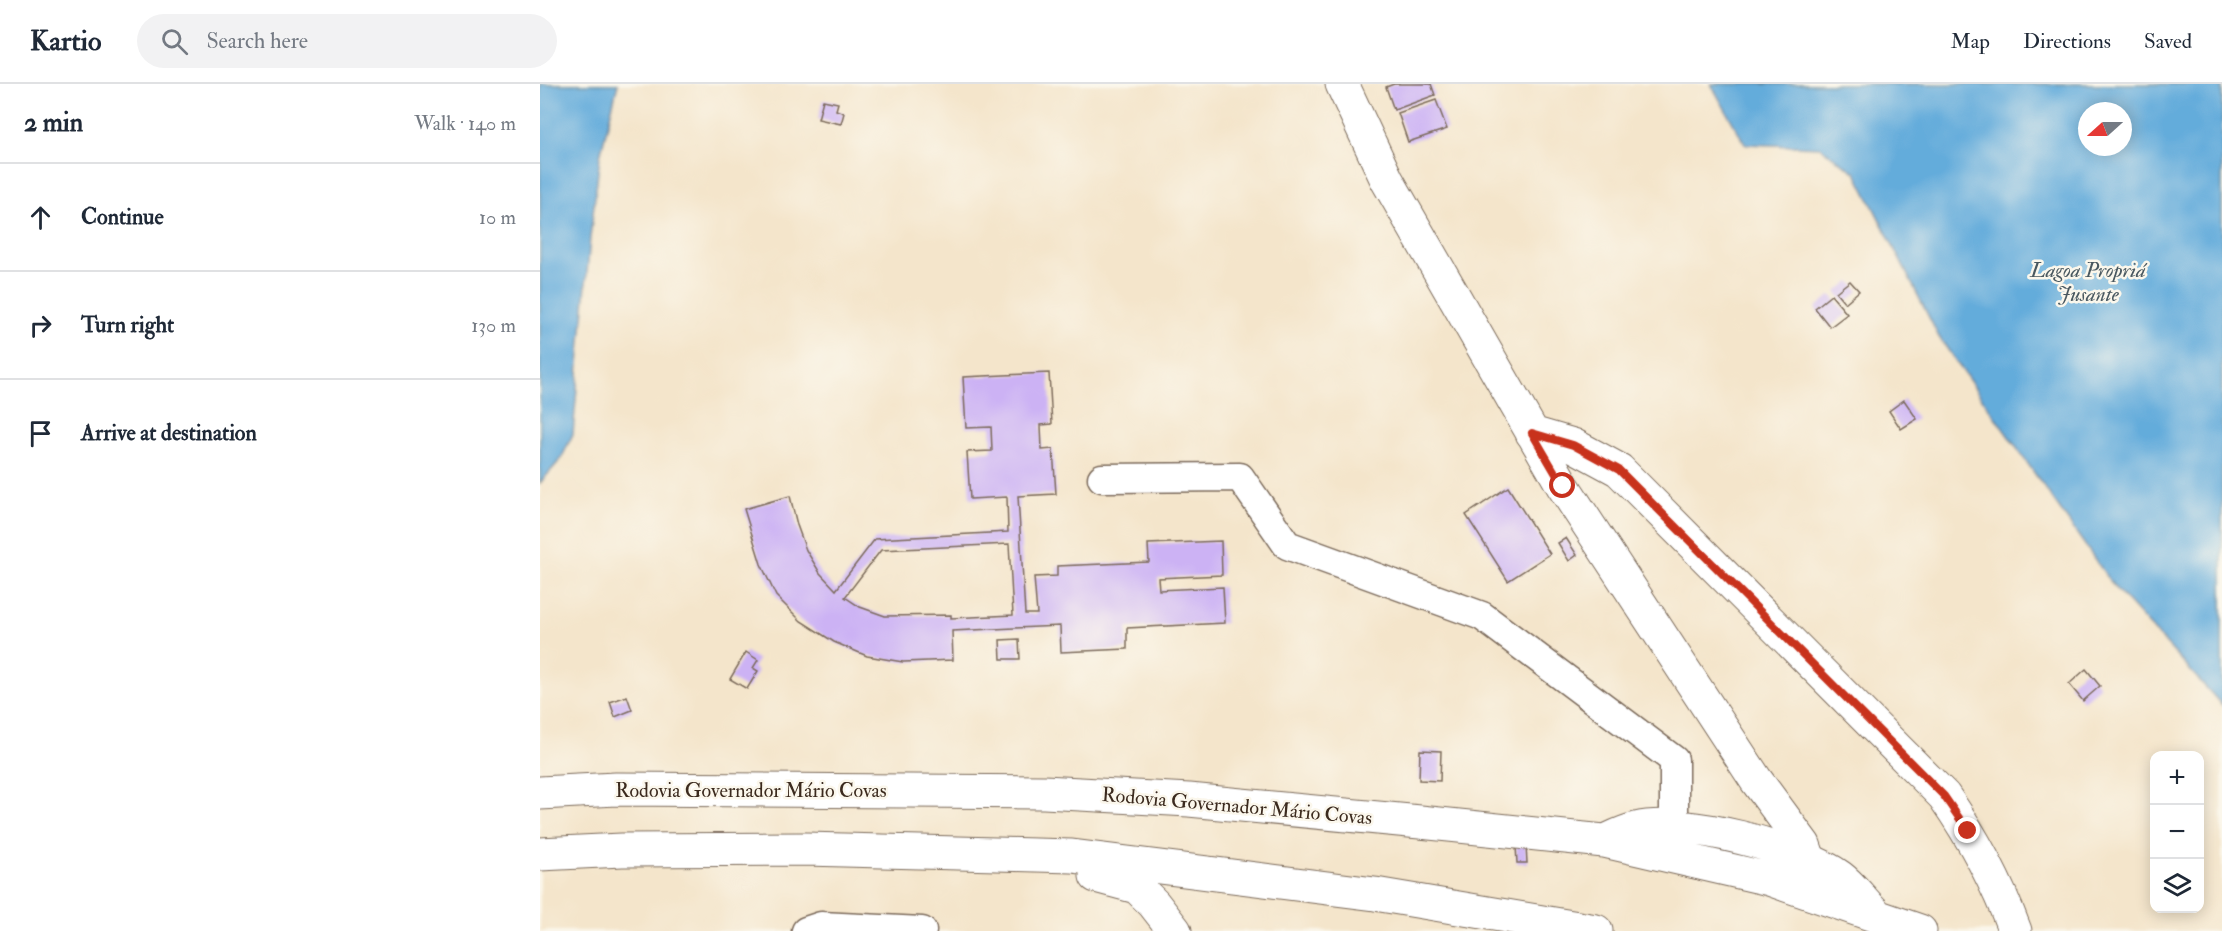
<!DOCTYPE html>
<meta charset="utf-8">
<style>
body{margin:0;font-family:"IM FELL Double Pica",serif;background:#f2f2f3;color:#1f2937}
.controls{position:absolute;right:18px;bottom:18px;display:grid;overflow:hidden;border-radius:12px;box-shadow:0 3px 15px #0003}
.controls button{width:54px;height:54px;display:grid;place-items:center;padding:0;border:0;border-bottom:2px solid #e0e1e3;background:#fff;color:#1f2937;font:30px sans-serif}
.compass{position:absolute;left:1538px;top:18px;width:54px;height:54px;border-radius:50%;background:#fff;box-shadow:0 3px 15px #0003;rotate:249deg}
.stop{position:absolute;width:18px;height:18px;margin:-14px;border:4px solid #c8321e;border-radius:50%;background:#fff}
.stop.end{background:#c8321e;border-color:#fff;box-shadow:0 2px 6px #0008}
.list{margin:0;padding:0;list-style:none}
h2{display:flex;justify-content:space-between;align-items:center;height:78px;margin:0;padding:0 24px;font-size:26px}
h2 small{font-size:20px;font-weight:400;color:#747a83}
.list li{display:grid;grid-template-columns:39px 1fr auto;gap:18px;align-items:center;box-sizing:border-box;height:108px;padding:0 24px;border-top:2px solid #e0e1e3}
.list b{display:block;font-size:22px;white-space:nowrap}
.list em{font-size:20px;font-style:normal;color:#747a83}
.icon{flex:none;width:33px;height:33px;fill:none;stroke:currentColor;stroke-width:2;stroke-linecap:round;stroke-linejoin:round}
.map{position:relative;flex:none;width:1682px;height:847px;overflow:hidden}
header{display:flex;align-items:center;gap:36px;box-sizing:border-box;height:84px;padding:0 30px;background:#fff;border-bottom:2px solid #e0e1e3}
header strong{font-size:28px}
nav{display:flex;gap:33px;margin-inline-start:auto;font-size:21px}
.search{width:420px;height:54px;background:#f2f2f3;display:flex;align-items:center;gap:15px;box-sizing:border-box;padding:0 21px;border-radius:33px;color:#747a83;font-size:22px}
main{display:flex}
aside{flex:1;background:#fff}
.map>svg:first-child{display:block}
.water{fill:#64acdb;stroke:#506b7c;stroke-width:1.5;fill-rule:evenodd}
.building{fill:#ccb2f4;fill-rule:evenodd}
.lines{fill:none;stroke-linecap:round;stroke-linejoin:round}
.minor-casing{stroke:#7c6b5b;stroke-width:31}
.major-casing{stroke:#7c6b5b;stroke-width:35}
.highway-casing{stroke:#7c6b5b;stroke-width:35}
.minor{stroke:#fff;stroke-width:28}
.major{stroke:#fff;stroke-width:33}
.highway{stroke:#fff;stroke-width:33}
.route{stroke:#c8321e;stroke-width:8}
.labels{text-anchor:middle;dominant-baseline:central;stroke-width:5;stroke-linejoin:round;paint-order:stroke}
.street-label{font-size:20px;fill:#3b2a1e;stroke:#fbf7ec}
.water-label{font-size:21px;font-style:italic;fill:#495860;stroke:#fbf7ec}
</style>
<header>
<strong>Kartio</strong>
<div class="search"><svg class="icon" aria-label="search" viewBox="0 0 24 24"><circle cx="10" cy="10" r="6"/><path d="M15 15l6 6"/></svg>Search here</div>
<nav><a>Map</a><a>Directions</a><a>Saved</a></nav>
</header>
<main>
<aside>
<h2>2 min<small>Walk · 140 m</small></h2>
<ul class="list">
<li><svg class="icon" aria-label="ahead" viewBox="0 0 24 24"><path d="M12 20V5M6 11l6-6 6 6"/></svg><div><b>Continue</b></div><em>10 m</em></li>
<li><svg class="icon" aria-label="right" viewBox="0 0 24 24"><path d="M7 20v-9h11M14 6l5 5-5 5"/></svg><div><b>Turn right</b></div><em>130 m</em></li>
<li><svg class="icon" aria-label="arrive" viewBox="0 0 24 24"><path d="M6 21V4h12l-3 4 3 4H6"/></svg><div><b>Arrive at destination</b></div></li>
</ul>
</aside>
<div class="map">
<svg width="1682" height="847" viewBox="0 0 1682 847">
<rect width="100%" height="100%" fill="#fbf7ec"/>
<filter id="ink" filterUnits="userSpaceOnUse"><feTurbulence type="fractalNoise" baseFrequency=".0167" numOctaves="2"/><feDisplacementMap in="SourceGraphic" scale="12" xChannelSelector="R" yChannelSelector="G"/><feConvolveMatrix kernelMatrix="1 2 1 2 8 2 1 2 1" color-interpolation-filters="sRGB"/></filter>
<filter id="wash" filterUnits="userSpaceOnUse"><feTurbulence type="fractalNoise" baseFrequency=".008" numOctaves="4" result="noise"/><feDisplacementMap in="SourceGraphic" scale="24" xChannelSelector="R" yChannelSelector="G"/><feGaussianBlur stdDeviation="1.35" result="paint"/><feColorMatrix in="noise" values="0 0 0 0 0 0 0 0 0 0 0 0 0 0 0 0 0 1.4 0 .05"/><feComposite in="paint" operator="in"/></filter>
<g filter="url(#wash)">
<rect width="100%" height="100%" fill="#f4e5cb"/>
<path class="water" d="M0 0H78L60 72 50 154 33 350 21 375 0 399Z
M1171 0H1682V621L1575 504 1399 253 1316 89 1280 63 1205 60ZM1547 27H1583V63H1547Z"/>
<g id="blocks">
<path class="building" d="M854 0H891L895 11 854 26 846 3Z
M283 16 298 19 296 26 304 29 301 40 278 35Z
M896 16 907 45 868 58 858 29Z
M1310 197 1319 207 1305 219 1296 208Z
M1291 211 1307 230 1290 243 1275 224Z
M509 289 512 340 501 341 502 366 513 365 516 410 478 412 485 530H497L494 493 517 492V482L609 478 608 460 681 457 682 491 618 494 619 506 683 503 685 539 587 544V565L521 568 520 542 412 547 413 576 363 578 327 572 294 558 261 537 236 512 221 480 204 425 250 412 257 441 266 466 280 489 296 506 335 455 468 448 467 413 430 415 427 368 452 367 451 343 426 344 423 293ZM469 460 473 531 411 534V531L345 532 320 523 305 513 341 466Z
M1364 316 1377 335 1361 345 1349 327Z
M968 403 1010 470 968 497 926 431Z
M1026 454 1037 471 1029 477 1018 459Z
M479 555 480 575H461L460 556Z
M206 568 218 576 213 584 218 587 207 605 190 595Z
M1546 585 1560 602 1543 617 1529 600Z
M87 612 92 626 75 633 70 618Z
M880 666 901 667 900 697 879 696Z
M976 762H986L987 779H977Z"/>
</g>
</g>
<g filter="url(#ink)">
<use href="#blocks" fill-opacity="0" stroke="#7c6b5b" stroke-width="1.5"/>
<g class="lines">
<g class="minor-casing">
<path id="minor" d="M562 394 700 393 747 461 942 532 1134 676V743
M266 847 281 842 382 847"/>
</g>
<g class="major-casing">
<path id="major" d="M802 0 847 96 1023 402 1216 696 1264 761 1270 778
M992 349 1033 361 1079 386 1404 712C1434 755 1457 798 1475 847"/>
</g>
<g class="highway-casing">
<path id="highway" d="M0 709 76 705 504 708 649 716 880 738 1064 757 1229 795 1380 847
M1070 755C1078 751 1087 747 1096 745 1144 733 1260 764 1300 793 1312 802 1322 816 1333 827
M0 770 82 766 266 765 532 772 835 810 1056 847
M556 792 597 803 614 820 635 847"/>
</g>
<use href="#minor" class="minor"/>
<use href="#major" class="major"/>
<use href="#highway" class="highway"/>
</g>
</g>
<g class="lines" filter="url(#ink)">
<path class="route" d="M1023 402 992 349 1033 361 1079 386 1404 712 1428 747"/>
</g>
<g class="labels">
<g class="street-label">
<text x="211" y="706">Rodovia Governador Mário Covas</text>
<text transform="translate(697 722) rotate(5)">Rodovia Governador Mário Covas</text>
</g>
<g class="water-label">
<text x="1548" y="186">Lagoa Propriá<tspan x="1548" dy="24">Jusante</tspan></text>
</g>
</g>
</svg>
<div class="controls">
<button>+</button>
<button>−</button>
<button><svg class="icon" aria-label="layers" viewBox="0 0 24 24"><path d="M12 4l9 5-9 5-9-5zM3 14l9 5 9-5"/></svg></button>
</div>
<svg class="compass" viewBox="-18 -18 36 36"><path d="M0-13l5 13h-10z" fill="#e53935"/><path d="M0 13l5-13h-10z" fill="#747a83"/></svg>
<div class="stop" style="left:1023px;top:402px"></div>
<div class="stop end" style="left:1428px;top:747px"></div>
</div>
</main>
